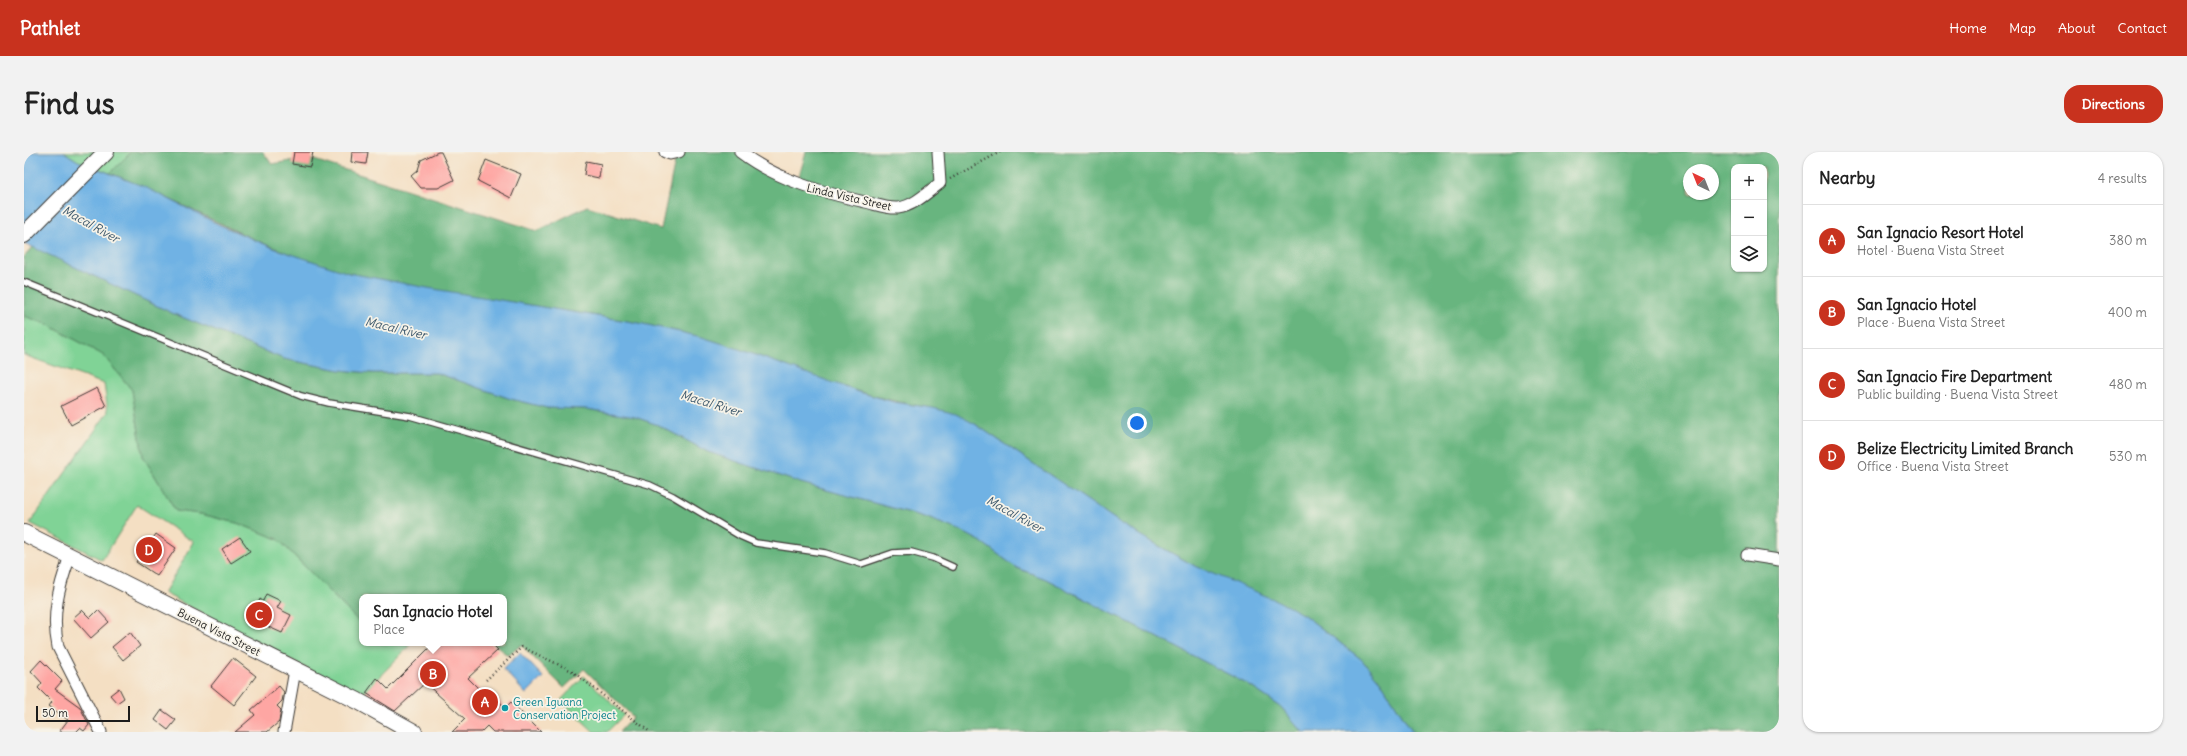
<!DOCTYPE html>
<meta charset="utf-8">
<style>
body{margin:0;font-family:Delius,sans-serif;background:#f2f2f2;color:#222}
.controls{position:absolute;right:12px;top:12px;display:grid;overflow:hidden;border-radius:8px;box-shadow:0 1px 3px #0004}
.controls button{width:36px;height:36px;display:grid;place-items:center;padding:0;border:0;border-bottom:1px solid #e0e0e0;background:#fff;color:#222;font:20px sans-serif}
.compass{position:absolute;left:1659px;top:12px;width:36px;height:36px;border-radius:50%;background:#fff;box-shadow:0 1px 3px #0004;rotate:317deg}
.scale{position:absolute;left:12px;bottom:10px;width:94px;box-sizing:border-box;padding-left:4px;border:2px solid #1c1c1c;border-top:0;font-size:11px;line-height:14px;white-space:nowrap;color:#1c1c1c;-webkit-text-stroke:3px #f7f3e8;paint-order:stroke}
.you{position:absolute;left:1113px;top:271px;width:14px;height:14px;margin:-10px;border:3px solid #fff;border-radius:50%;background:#1a73e8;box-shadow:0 0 0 6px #1a73e833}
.badge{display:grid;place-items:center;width:26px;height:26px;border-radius:50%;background:#c8321e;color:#fff;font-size:13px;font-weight:700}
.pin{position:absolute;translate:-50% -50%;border:2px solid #fff;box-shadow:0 1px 4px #0006}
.popup{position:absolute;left:335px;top:442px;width:148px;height:52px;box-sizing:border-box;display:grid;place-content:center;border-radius:8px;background:#fff;filter:drop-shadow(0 1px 3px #0005);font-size:13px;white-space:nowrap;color:#767676}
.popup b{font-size:15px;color:#222}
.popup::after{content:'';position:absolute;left:50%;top:100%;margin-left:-8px;border:8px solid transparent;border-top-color:#fff}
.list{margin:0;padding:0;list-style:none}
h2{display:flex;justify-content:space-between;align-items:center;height:52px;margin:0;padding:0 16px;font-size:17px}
h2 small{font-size:13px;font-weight:400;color:#767676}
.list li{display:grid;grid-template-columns:26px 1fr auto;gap:12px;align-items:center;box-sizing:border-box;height:72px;padding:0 16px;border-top:1px solid #e0e0e0}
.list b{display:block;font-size:15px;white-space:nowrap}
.list p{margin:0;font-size:13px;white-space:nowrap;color:#767676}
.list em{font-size:13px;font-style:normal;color:#767676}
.icon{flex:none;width:22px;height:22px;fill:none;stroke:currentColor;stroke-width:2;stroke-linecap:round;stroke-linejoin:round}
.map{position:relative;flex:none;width:1755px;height:580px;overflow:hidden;border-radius:16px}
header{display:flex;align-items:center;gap:24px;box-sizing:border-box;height:56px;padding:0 20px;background:#c8321e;color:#fff}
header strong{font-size:19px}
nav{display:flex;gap:22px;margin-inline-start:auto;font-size:14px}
.intro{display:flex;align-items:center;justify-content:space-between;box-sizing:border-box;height:96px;padding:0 24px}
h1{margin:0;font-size:28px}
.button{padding:10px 18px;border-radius:16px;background:#c8321e;color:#fff;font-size:14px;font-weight:700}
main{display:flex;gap:24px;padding:0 24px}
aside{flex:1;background:#fff;border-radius:16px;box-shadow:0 1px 3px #0004}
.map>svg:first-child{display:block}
.green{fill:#80d396;stroke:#4e7859}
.forest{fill:#68b57f;stroke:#42684e;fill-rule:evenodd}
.water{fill:#6fb2e4;stroke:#466780}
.building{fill:#fea6a3}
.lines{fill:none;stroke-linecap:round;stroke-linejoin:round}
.lane-casing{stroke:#3c3935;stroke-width:8}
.street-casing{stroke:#3c3935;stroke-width:13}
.secondary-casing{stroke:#3c3935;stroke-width:18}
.path{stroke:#3c3935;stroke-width:2.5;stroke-dasharray:1 3;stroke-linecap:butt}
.lane{stroke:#fff;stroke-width:5.5}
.street{stroke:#fff;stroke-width:11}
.secondary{stroke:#fff;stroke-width:16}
.culture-dot{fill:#0f9aa8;stroke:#f7f3e8;stroke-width:1.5}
.labels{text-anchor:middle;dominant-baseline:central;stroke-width:3.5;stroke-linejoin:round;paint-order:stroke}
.street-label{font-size:11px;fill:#1c1c1c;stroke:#f7f3e8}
.culture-label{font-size:11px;fill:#0d838f;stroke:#f7f3e8;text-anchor:start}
.water-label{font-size:12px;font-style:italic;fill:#3d586c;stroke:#f7f3e8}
</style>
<header>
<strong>Pathlet</strong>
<nav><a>Home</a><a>Map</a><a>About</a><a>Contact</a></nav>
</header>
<div class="intro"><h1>Find us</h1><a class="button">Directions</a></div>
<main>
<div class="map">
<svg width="1755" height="580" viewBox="0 0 1755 580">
<rect width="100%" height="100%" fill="#f7f3e8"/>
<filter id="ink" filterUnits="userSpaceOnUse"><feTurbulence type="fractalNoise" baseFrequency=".025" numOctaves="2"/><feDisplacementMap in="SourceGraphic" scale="8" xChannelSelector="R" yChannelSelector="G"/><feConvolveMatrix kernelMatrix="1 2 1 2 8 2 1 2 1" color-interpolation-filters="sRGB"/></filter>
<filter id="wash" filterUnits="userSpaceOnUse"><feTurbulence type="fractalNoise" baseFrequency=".012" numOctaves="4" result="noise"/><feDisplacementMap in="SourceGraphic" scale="16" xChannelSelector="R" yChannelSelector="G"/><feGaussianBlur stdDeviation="0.9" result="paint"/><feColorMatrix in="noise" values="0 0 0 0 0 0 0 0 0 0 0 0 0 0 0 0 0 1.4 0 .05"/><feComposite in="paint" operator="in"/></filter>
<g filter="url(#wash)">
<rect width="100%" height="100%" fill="#f4dfc3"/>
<path class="green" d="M40 0H107L86 21 54 9Z
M0 164 23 172 79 203 108 238 119 304 152 359 177 362 213 371 254 387 338 473V491L386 493 336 545 140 441 170 390 113 353 78 408 6 371 84 260 80 232 0 203Z
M560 524 600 563 583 580H570L537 548Z"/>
<path class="forest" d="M107 0H239L248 12 284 6 513 79 563 54 637 77 651 9 662 0H712L773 32 782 0H1755V580H1389L1356 529 1337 507 1280 463 1169 413 1135 394 1095 370 951 272C913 254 872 252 833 239 772 220 714 193 652 179 544 155 433 147 325 121 240 100 167 53 86 21ZM1710 15H1740V117H1710ZM1665 18H1689V42H1665Z
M9 95 148 161 260 207 316 218 348 221H413L487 247 523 256 563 257 611 265 634 273 684 300 777 331 901 365 937 379 956 389 993 416 1022 427 1223 532 1257 555 1279 580H595L609 565 560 517 540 536 497 493 484 504 470 491H480V445H338V473L254 387 213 371 177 362 152 359 119 304 108 238 79 203 23 172 0 164V105Z"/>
<path class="water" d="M0 0H40L54 9 121 35 196 73 252 97 325 121 404 136 615 171 678 185 712 196 835 240 870 250 909 256 932 262 951 272 1095 370 1135 394 1169 413 1254 449 1280 463 1337 507 1356 529 1389 580H1279L1257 555 1223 532 1022 427 993 416 956 389 937 379 901 365 777 331 684 300 634 273 611 265 563 257 523 256 487 247 413 221H348L316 218 260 207 148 161 0 91Z
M496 501 519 525 502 542 479 517Z"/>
<g id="blocks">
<path class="building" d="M270 0H289L286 15 268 12Z
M328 0H344L342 12 327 10Z
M414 0H417L430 28 414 36H397L387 24 394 18 397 8Z
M462 8 497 22 487 46 454 29Z
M562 9 577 12 575 26 560 23Z
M73 236 82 254 47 273 37 254Z
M132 382 152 396 133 424 112 410Z
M216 385 226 399 207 411 198 397Z
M242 442 257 449 253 456 267 463 258 481 227 467 236 447 239 449Z
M58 458 66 466 74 458 85 470 67 486 49 466Z
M106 480 116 494 99 508 88 495Z
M410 491H467L474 498 444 526 464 546 469 542 481 556 487 550 517 580H469L463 574 457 580H428L441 567 401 531 371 559 342 541 353 526 364 537Z
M209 506 232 524 210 553 187 534Z
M17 508 38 529 31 537 56 555 65 573 60 579 56 576 52 580H35L44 568 25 554 28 550 14 536 18 531 7 519Z
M255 534 260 540 258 549 253 554 257 558 255 570 243 580H211L231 563 227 558Z
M95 536 100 546 93 551 86 543Z
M138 558 152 568 144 578 131 568Z"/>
</g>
</g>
<g filter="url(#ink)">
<use href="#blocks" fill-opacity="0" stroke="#3c3935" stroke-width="1"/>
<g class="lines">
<g class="lane-casing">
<path id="lane" d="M0 130 277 244 305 251 386 264 626 333 649 344 716 384 732 391 801 401 837 412 869 401 887 400 909 406 929 415"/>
</g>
<g class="street-casing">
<path id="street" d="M641 0 646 2 655 0
M716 0C753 28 797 40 841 50 851 52 864 57 874 56 890 54 904 40 916 31L914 0
M1723 403 1755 408
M46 404C35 435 27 462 34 495L77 580
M260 580 271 518"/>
</g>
<g class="secondary-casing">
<path id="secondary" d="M0 83 82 0
M0 381 334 549 390 580"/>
</g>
<path class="path" d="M926 27 976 0
M462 528 498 495 548 519 626 580"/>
<use href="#lane" class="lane"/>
<use href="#street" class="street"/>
<use href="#secondary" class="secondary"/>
</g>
</g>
<circle class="culture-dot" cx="481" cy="556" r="4"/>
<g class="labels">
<g class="street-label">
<text transform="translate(825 45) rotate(13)">Linda Vista Street</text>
<text transform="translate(195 480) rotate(27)">Buena Vista Street</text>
</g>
<g class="culture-label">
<text x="489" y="550">Green Iguana<tspan x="489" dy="13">Conservation Project</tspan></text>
</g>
<g class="water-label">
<text transform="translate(67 72) rotate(29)">Macal River</text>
<text transform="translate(372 176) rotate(13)">Macal River</text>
<text transform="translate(687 251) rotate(17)">Macal River</text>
<text transform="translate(991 362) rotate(29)">Macal River</text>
</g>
</g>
</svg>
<div class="controls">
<button>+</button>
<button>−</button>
<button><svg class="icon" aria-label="layers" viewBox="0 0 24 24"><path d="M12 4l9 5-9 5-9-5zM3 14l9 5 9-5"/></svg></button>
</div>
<svg class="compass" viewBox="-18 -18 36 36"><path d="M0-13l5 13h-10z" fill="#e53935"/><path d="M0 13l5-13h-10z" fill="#767676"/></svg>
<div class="scale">50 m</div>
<div class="you"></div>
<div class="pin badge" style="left:461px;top:550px">A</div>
<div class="pin badge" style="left:409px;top:522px">B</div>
<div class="popup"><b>San Ignacio Hotel</b>Place</div>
<div class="pin badge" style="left:235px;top:463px">C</div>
<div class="pin badge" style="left:125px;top:398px">D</div>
</div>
<aside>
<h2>Nearby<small>4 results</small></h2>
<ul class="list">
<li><span class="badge">A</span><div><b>San Ignacio Resort Hotel</b><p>Hotel · Buena Vista Street</p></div><em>380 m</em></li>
<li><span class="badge">B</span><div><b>San Ignacio Hotel</b><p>Place · Buena Vista Street</p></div><em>400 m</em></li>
<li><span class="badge">C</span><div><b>San Ignacio Fire Department</b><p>Public building · Buena Vista Street</p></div><em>480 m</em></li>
<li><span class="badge">D</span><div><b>Belize Electricity Limited Branch</b><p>Office · Buena Vista Street</p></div><em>530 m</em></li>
</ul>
</aside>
</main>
